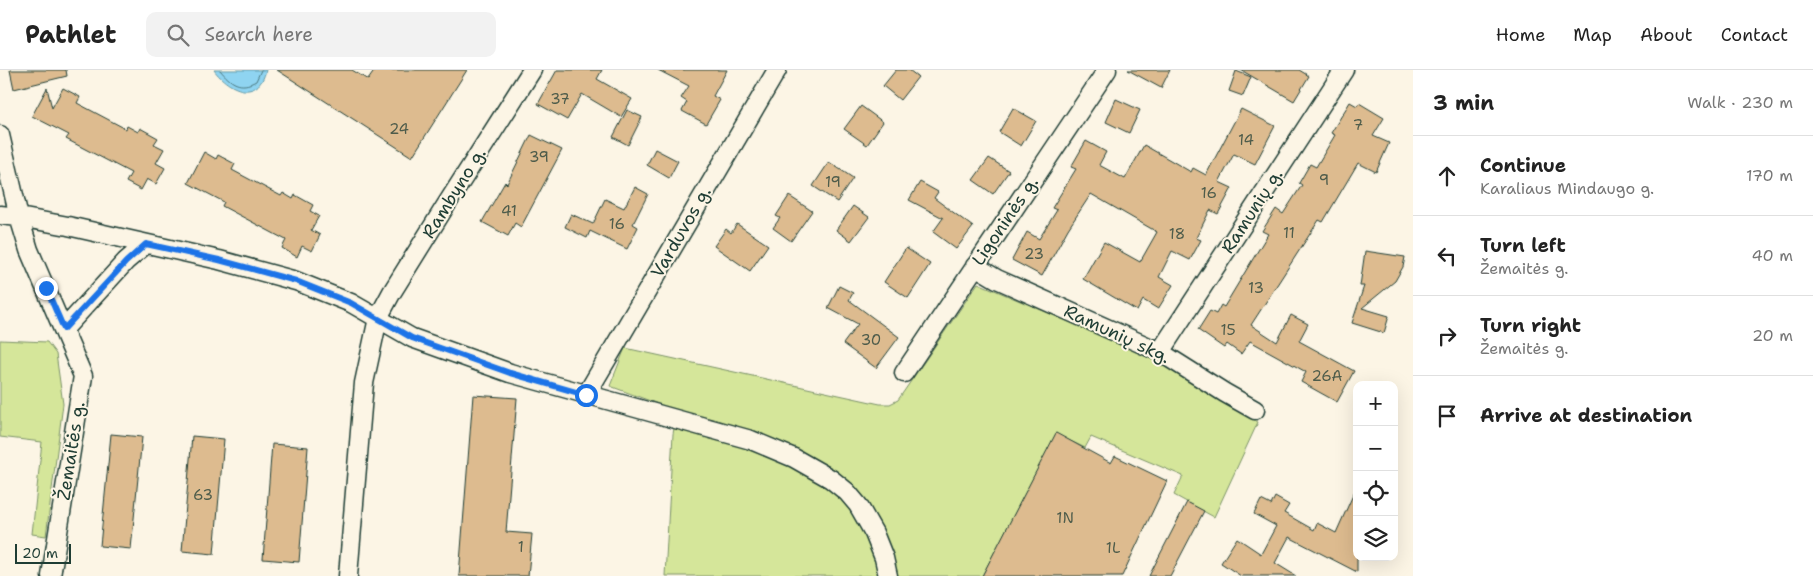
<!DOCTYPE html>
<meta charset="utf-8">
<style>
body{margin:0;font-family:"Shantell Sans",sans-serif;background:#f2f2f2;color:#222}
.controls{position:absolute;right:15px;bottom:15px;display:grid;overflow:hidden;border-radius:10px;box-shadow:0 5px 20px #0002}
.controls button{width:45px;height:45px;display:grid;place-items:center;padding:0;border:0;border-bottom:1px solid #e0e0e0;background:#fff;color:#222;font:25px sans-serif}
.scale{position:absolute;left:15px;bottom:12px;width:56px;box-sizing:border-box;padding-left:5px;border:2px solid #1f3d34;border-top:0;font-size:14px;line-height:18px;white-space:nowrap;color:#1f3d34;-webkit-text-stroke:4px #fcf5e5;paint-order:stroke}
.stop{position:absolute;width:15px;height:15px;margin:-11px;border:4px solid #1a73e8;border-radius:50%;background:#fff}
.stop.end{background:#1a73e8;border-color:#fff;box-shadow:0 1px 5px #0008}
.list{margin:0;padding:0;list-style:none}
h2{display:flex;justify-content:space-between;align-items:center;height:65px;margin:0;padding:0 20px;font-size:21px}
h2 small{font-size:16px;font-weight:400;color:#767676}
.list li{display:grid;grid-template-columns:32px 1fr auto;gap:15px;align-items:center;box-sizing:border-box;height:80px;padding:0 20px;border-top:1px solid #e0e0e0}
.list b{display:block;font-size:19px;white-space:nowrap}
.list p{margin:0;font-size:16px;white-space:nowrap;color:#767676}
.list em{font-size:16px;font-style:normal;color:#767676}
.icon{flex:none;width:28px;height:28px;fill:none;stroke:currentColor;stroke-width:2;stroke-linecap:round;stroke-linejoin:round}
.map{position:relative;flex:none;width:1413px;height:506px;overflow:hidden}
header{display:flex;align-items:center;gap:30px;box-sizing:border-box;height:70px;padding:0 25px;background:#fff;border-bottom:1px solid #e0e0e0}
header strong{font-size:24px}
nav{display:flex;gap:28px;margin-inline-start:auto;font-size:18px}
.search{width:350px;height:45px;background:#f2f2f2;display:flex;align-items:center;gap:12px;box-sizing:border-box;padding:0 18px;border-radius:10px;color:#767676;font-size:19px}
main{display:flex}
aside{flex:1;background:#fff}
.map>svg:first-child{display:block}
.green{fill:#d5e69a;stroke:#7a9267}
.water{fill:#8fd4f1;stroke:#6298a5}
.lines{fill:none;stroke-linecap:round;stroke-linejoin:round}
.shore{stroke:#4c7980;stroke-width:1}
.building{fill:#ddbb8f;stroke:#1f3d34}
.minor-casing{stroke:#1f3d34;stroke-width:21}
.minor{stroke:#fcf5e5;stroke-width:18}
.route{stroke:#1a73e8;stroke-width:6}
.labels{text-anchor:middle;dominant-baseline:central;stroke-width:4;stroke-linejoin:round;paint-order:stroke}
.number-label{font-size:15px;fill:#4e5c4b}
.street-label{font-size:18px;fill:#1f3d34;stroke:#fcf5e5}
</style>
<header>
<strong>Pathlet</strong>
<div class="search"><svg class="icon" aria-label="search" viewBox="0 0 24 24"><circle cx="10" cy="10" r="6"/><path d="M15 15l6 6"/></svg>Search here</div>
<nav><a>Home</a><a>Map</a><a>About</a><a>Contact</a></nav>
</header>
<main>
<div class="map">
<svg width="1413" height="506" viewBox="0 0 1413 506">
<rect width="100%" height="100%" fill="#fcf5e5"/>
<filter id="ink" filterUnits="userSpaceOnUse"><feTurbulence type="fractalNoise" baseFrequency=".02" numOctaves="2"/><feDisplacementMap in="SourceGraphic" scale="10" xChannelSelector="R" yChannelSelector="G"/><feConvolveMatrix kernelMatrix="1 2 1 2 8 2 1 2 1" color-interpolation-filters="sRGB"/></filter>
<g filter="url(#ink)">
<path class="green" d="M978 213 1135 280 1172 298 1258 352 1214 447 1174 425 1183 406 1091 367 1085 378 1056 364 982 506H665L673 364 677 341 610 316 625 278 880 334H890L898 330Z
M0 270 47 272 56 284 63 334 46 466 32 464 42 372 0 367Z"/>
<path class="water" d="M214 0H266C258 33 229 20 214 0Z"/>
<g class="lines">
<path class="shore" d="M220 0C231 13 240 20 256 11L261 0"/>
</g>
<path class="building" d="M10 0H66L67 6 14 19Z
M277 0H352L368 10 375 0H467L412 87Z
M557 0H602L597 9 632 29 621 47 582 24 567 50 538 34Z
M658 0H727L713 26 720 30 706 54 682 41 687 32 681 28 689 16Z
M896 0H909L918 7 900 30 883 16Z
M1128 0H1170L1161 18Z
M1241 0H1299L1309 6 1294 31Z
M1236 1 1251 7 1243 26 1229 21Z
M47 18 52 38 63 18 80 27 77 33 126 59 127 56 138 62 140 58 158 68 154 74 164 79 156 93 165 98 156 114 147 109 141 120 126 112 131 103 66 69 69 65 32 46Z
M1116 29 1140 40 1129 63 1106 52Z
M1350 32 1357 36 1359 33 1384 48 1373 66 1389 73 1376 102 1358 93 1323 152 1319 150 1251 255 1277 272 1291 245 1308 254 1299 271 1354 301 1337 332 1301 312 1306 302 1250 271 1241 284 1227 274 1224 278 1198 260 1210 241 1216 244 1221 235 1224 237 1268 164 1262 161 1276 139 1283 144 1302 115 1299 113 1310 94 1316 97 1335 65 1331 63Z
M861 36 883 52 867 75 844 59Z
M1013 38 1036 51 1021 76 999 62Z
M1241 39 1275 56 1255 94 1234 84 1219 112 1232 118 1218 144 1210 140 1196 168 1201 170 1190 190 1172 181 1159 207 1173 215 1158 239 1143 230 1137 241 1083 209 1104 172 1140 192 1157 162 1091 124 1068 159 1042 206 1012 190 1027 162 1039 169 1057 140 1052 138 1076 99 1071 97 1086 71 1106 82 1099 95 1125 109 1144 75 1191 102 1193 98 1206 105Z
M627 40 642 47 628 75 613 67Z
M531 65 562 80 521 157 515 153 508 166 482 152 505 112 507 114Z
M655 79 678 91 669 108 647 95Z
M204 82 216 89 218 85 235 94 232 100 281 126 283 123 293 129 295 125 313 135 310 141 319 146 311 160 320 165 312 181 302 176 297 187 282 178 286 170 222 136 224 132 188 113Z
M989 88 1009 101 993 124 973 110Z
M829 92 853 108 837 132 813 116Z
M920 112 938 122 934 128 973 157 956 179 933 162 943 148 909 130Z
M635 117 648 124 633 154 638 157 627 179 590 161 587 168 565 157 571 144 593 154 605 129 624 138Z
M789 126 812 141 791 171 773 158 780 148 776 146Z
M853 136 869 147 851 171 836 160Z
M737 154 768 175 750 201 714 176 726 159 731 163Z
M906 178 930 194 908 228 884 212Z
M1365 181 1405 187 1403 197 1395 211 1362 238 1389 246 1384 263 1352 253 1364 216H1360Z
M839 216 853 223 849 230 899 267 876 298 843 274 858 254 828 238Z
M473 325 517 328 506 462 532 464 528 506H459Z
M1056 363 1111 393 1115 386 1167 411 1122 506H982Z
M111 364 142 367 131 479 100 476Z
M192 366 224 369 214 484 182 481Z
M272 374 308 377 299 492 263 489Z
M1357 416V502L1289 467 1275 493 1296 506H1241L1221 493 1237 468 1261 484 1276 456 1254 444 1261 430 1271 435 1275 427 1289 435 1284 443 1314 460 1317 453 1336 463Z
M1187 432 1204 441 1170 506H1149Z"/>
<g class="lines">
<g class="minor-casing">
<path id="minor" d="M0 65 19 147 29 180 83 306 51 506
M0 145 19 147 68 156 219 190 296 211 351 233 412 268 510 303 751 370 794 388 831 409 847 422 858 435 874 463 884 488 888 506
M975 196 997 209 1160 282 1225 323 1255 340
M64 259 126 191 146 174
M1160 282 1344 0
M904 303 1107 0
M586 325 777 0
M348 506 364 313 378 248 392 222 448 132 532 0"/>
</g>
<use href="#minor" class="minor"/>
</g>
</g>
<g class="lines" filter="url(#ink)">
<path class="route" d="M46 218 64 259 126 192 146 174 219 190 296 211 351 233 412 268 510 303 586 325"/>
</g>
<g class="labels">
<g class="number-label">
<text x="560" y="29">37</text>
<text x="1358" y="55">7</text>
<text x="399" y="59">24</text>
<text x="1246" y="70">14</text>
<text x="539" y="87">39</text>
<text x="1324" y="110">9</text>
<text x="833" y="112">19</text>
<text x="1209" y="123">16</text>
<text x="509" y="141">41</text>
<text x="617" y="154">16</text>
<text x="1289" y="163">11</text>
<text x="1177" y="164">18</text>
<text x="1034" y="184">23</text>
<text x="1256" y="218">13</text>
<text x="1228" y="260">15</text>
<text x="871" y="270">30</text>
<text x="1327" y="306">26A</text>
<text x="203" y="425">63</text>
<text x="1065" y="448">1N</text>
<text x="521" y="477">1</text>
<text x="1113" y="478">1L</text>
</g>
<g class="street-label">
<text transform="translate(454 123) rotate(-58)">Rambyno g.</text>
<text transform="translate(1252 141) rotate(-57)">Ramunių g.</text>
<text transform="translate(1005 151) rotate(-56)">Ligoninės g.</text>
<text transform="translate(681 162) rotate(-60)">Varduvos g.</text>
<text transform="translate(1117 264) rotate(25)">Ramunių skg.</text>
<text transform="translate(71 381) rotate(-81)">Žemaitės g.</text>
</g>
</g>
</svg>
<div class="controls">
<button>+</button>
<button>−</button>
<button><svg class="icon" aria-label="locate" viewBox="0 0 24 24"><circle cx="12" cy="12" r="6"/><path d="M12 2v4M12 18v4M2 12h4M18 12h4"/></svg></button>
<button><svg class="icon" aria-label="layers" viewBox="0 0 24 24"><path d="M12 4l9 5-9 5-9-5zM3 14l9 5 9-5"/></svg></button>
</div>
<div class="scale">20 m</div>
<div class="stop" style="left:586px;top:325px"></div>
<div class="stop end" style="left:46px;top:218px"></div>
</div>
<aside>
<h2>3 min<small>Walk · 230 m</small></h2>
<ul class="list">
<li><svg class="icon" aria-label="ahead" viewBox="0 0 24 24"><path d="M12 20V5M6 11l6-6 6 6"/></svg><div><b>Continue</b><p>Karaliaus Mindaugo g.</p></div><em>170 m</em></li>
<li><svg class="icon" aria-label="left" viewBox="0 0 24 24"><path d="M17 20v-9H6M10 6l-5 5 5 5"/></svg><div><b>Turn left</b><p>Žemaitės g.</p></div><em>40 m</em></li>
<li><svg class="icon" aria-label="right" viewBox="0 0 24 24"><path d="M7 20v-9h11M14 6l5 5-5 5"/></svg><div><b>Turn right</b><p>Žemaitės g.</p></div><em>20 m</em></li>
<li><svg class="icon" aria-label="arrive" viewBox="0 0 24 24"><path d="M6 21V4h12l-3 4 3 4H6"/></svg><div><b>Arrive at destination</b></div></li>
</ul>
</aside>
</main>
